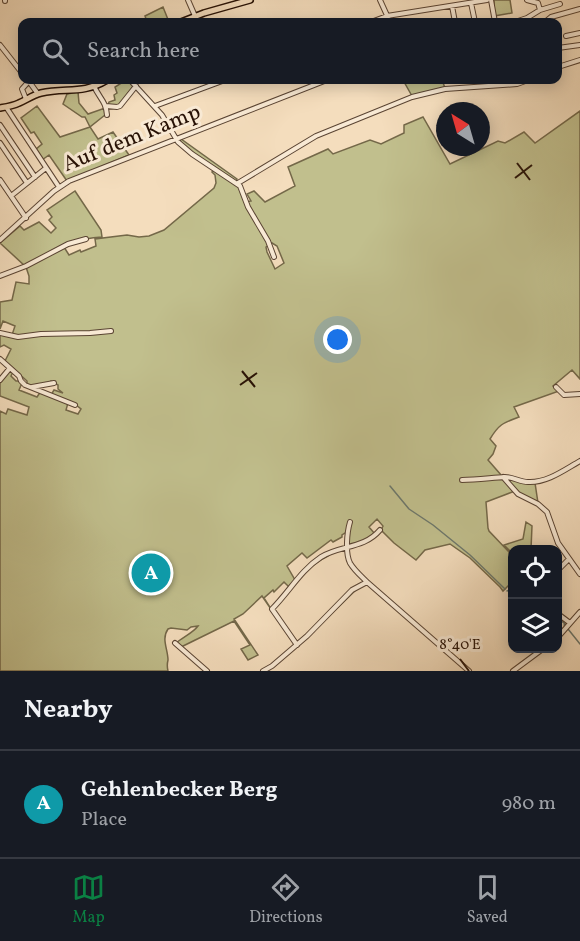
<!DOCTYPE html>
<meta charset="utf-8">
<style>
body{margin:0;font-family:Vollkorn,serif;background:#242831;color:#f1f3f6}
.controls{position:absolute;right:18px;bottom:18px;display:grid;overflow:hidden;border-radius:12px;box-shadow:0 3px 15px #0003}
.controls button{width:54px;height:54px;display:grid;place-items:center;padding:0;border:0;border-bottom:2px solid #363941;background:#171b24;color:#f1f3f6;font:30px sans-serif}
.compass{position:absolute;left:436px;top:102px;width:54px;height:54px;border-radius:50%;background:#171b24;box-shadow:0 3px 15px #0003;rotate:323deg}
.you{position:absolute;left:338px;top:340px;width:21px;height:21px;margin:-15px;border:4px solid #fff;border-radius:50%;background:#1a73e8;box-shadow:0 0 0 9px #1a73e833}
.badge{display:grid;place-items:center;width:39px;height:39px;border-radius:50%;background:#0b8043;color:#fff;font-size:20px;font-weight:700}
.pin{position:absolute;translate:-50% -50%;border:3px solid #fff;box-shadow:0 2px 6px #0006}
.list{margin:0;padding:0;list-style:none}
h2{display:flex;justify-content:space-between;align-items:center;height:78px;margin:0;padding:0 24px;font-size:26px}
h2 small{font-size:20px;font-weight:400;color:#9ea1a6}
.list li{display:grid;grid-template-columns:39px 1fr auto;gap:18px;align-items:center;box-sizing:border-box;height:108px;padding:0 24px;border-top:2px solid #363941}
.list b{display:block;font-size:22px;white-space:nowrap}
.list p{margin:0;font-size:20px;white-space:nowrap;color:#9ea1a6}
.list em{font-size:20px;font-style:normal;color:#9ea1a6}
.icon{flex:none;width:33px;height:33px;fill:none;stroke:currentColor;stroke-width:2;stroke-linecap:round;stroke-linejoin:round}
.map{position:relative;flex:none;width:580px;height:671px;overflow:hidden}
.search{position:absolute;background:#171b24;box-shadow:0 3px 15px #0003;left:18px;right:18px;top:18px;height:66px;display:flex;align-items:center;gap:15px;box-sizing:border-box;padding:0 21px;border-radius:12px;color:#9ea1a6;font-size:22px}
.sheet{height:186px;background:#171b24}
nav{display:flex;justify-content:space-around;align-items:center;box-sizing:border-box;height:84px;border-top:2px solid #363941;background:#171b24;font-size:16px;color:#9ea1a6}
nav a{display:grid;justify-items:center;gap:3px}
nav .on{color:#0b8043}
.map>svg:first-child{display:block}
.green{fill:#c1bf8d;stroke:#746849;stroke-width:1.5;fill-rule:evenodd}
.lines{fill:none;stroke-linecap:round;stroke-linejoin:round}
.stream{stroke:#6d786c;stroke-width:1.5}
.minor-casing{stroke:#5a4433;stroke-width:6}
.major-casing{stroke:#271105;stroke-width:8}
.minor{stroke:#f8e9d4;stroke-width:4}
.major{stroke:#f4ddbd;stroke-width:5}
.ticks{fill:none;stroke:#271105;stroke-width:2}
.labels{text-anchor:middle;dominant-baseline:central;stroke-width:6;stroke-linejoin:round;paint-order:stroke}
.street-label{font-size:22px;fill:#271105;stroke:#f8e9d4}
.ticks-label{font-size:15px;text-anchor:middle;fill:#271105;stroke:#f8e9d4;stroke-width:6;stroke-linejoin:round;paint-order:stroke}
</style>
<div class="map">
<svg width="580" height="671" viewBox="0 0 580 671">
<rect width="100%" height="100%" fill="#f4ddbd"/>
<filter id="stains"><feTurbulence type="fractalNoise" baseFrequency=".00333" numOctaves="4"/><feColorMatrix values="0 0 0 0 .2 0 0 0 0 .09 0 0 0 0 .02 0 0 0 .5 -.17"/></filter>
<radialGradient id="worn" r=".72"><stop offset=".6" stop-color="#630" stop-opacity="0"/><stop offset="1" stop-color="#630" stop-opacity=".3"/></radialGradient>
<path class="green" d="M494 0H510L512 13 494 16Z
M163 7 169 22H147L145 16Z
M126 80H129L134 86 119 105H108L109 102 115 100 114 95 117 93 115 87Z
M403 80H442L445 88 412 96Z
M78 92 79 103 88 114 105 108V115L90 127 98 139 113 132 129 155 67 181 49 155 42 160 35 150 42 144 34 132 31 133 21 118 37 106 60 137 90 127 85 117H82L63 104 67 94Z
M580 111V379L572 370 553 386 559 391 514 407 519 417C503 423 499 424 490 439L496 446 493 454 488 460 515 491 486 502 488 528 489 531 509 552 512 567V582L503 591 500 587 470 558 450 544 425 550 416 560 394 543 381 530 383 526 377 519 369 527 375 534 360 543 349 547 346 535 345 533 342 535V537L333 542 331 540 307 558 302 553 287 566 295 580 289 587 284 582 274 592 273 590 264 598 271 609C288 589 305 568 328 554V556C305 567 289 590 273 609L297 642 313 629 352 588 363 583 325 620 294 645 295 644 262 596 243 614 234 619 258 655 248 660 241 649 250 645 234 621 181 647 176 643C183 637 193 633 198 626L191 627 187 630 171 628 168 629C161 639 168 649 168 660 167 664 167 667 168 671H0V411L6 414 8 409 27 415 29 407 0 396V382L10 369 13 372 11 376 16 381H19L22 383 19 390 37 397 41 391 68 403 66 410 78 414 81 409 76 405 51 395 54 390 63 393 58 389V385L51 381 49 383 31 386 27 385V381L5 361 11 349 4 345 0 347V333L12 335 15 326 3 321 0 329V302L12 300 16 282 29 284V276L26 267 64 247 69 255 80 250 81 252 96 246 95 239 127 235 139 237 149 236 164 230 214 188 216 183 215 175 212 172 214 167 193 153 179 141 181 139 237 179 236 183 239 186 246 202 251 201 247 194 254 191 265 202 295 186 288 167 328 149 333 154 370 140 381 144 404 133V125L423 117 450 164 498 141 505 143 524 132 535 143ZM272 243 277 246 284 263 275 269 267 252 266 247Z
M75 191 101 230 102 237C72 238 51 252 25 266L0 243 20 226 24 230 39 222 51 233 56 228 49 220 52 217 47 210Z
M504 478 535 483 538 503 520 495Z
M526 522 532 526 531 549 512 550V556L511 552 504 545 523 539Z"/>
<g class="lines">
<path class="stream" d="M390 486 409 509 433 525 470 555 505 589
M507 591 512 589
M558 618 565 624 564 625
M568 629 580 644"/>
<g class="minor-casing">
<path id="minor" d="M5 0V1
M188 0 195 16
M380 0 390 22
M491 0 495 22
M527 0 538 3 540 10
M471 3 475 22
M452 6 455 22
M371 22 387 16 487 0
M515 22 527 18 540 10 560 4
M545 22 551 17 580 9
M566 36 580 33
M0 45 22 73
M558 48 580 45
M558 67 580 60
M28 80 38 94
M130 80 162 115 178 142 192 154 240 186 248 207 268 241 274 257
M94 86C99 98 106 101 107 115
M26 99 22 89 30 80
M106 106 117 107 120 106 136 86
M155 106 225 80
M6 107 59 187
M0 125 35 177
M0 143 27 183
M0 180 26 218
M238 183 316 136 412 97 445 89 517 84 528 80
M11 196 46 168
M0 240 54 191 69 181 327 80
M0 276 26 266 68 244 86 239
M0 333 18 337 41 334 90 333 111 331
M0 359 19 376 21 381 25 385 75 405
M0 380 10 368
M32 387 54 383
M556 387 564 395 580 394
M503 477 518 494 538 504 547 512 558 543 580 574
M462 480C476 480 490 478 505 477 513 477 520 482 528 482 547 483 564 470 580 461
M350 522C347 532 345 553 350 563 354 570 361 576 367 582L469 671
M558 570 569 559
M558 614 570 623
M558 637 580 612
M175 643 207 671
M297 645 272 609C289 592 301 570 321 557 340 545 364 549 380 530
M263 671 272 666 307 636 352 590 367 582
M513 671 544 648"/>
</g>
<g class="major-casing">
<path id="major" d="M181 22 204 13 250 0
M0 108C6 107 13 106 19 103 26 100 33 95 41 93 66 87 82 95 107 80"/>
</g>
<use href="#minor" class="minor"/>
<use href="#major" class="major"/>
</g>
<path class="ticks" d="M517 163 530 180M515 178 532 165M242 371 255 387M240 385 257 373M460 659 469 671"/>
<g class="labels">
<g class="street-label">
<text transform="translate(132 139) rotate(-22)">Auf dem Kamp</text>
</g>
</g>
<g class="ticks-label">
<text x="460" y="649">8°40'E</text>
</g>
<rect width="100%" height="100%" filter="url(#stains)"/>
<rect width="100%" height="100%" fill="url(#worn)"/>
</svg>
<div class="controls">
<button><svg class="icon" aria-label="locate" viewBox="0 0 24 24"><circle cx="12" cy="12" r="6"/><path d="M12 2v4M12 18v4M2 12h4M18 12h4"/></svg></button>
<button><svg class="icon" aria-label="layers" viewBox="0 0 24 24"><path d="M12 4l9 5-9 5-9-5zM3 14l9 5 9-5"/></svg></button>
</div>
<svg class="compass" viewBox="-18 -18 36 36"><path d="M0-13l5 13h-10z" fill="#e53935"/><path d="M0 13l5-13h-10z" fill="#9ea1a6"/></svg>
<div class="you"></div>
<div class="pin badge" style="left:151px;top:573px;background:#0f9aa8">A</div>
<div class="search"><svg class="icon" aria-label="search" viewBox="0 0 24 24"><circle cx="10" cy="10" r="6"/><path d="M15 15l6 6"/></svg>Search here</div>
</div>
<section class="sheet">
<h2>Nearby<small></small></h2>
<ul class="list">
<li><span class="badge" style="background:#0f9aa8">A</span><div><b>Gehlenbecker Berg</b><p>Place</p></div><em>980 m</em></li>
</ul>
</section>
<nav>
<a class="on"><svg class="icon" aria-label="map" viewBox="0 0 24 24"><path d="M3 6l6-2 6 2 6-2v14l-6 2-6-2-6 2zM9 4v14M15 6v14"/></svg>Map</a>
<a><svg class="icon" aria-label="directions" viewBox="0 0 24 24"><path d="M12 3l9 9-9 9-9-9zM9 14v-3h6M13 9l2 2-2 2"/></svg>Directions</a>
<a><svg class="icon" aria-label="saved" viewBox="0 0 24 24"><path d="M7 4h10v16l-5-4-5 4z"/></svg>Saved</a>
</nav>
